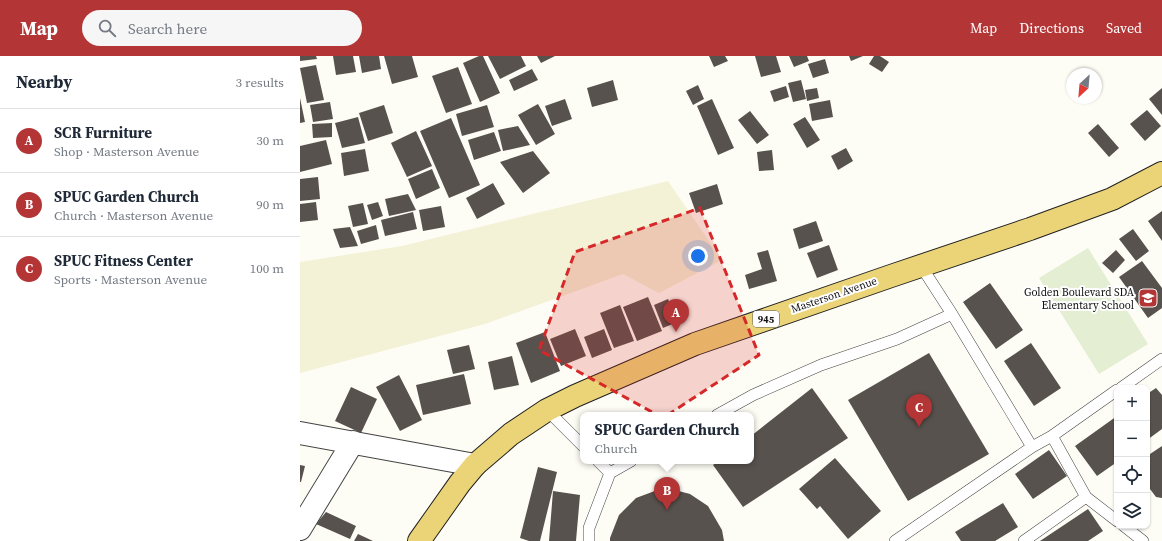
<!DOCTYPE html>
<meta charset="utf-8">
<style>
body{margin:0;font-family:"Source Serif 4",serif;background:#f6f6f7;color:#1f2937}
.controls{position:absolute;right:12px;bottom:12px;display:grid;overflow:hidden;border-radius:8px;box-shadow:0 1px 3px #0004}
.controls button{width:36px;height:36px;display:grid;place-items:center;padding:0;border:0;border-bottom:1px solid #e0e1e3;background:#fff;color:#1f2937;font:20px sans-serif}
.compass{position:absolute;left:766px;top:12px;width:36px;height:36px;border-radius:50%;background:#fff;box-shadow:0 1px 3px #0004;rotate:206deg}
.you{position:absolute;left:398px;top:200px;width:14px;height:14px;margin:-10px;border:3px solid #fff;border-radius:50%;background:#1a73e8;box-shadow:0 0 0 6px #1a73e833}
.badge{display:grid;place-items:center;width:26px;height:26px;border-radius:50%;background:#b43536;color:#fff;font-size:13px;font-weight:700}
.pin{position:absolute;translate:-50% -33px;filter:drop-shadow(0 1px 2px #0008)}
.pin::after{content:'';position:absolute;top:21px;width:14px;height:12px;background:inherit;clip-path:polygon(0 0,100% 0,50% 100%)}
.popup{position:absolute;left:280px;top:356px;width:174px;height:52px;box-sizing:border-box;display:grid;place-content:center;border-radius:8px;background:#fff;filter:drop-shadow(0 1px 3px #0005);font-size:13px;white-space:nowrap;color:#747a83}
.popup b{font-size:15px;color:#1f2937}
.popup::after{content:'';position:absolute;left:50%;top:100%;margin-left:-8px;border:8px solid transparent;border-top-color:#fff}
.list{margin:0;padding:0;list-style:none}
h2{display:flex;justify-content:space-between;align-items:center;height:52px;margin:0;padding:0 16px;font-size:17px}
h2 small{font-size:13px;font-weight:400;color:#747a83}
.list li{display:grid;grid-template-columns:26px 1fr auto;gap:12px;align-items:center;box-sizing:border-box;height:64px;padding:0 16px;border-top:1px solid #e0e1e3}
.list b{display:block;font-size:15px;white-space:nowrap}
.list p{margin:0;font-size:13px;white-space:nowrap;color:#747a83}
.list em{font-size:13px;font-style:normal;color:#747a83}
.icon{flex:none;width:22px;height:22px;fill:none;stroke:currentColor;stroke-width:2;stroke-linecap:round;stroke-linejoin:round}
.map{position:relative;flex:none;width:862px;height:485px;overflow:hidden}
header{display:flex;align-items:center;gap:24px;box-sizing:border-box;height:56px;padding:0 20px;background:#b43536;color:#fff}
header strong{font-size:19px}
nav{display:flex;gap:22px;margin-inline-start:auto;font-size:14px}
.search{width:280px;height:36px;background:#f6f6f7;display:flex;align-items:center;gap:10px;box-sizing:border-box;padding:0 14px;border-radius:22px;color:#747a83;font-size:15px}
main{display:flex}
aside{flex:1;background:#fff}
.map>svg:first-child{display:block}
.farmland{fill:#f3f1d6}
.pitch{fill:#e3eed2}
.building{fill:#58524e}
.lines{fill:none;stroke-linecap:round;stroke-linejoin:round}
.service-casing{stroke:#434343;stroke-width:12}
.minor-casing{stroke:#434343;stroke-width:24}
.primary-casing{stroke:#212121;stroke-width:24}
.service{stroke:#fff;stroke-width:11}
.minor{stroke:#fff;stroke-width:22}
.primary{stroke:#ebd478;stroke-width:22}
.marked{fill:#d62828;fill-opacity:0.2;stroke:#d62828;stroke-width:3;stroke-dasharray:8 5;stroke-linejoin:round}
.labels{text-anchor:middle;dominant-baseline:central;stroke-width:4;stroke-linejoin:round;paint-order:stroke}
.shield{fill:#fff;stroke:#585858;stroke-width:1}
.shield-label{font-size:10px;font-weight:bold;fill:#101010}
.poi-label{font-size:11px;fill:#101010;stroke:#fff;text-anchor:end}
.street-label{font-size:11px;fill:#101010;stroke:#fff}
</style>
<header>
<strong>Map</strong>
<div class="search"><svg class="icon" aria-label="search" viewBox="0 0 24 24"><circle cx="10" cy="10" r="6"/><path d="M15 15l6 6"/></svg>Search here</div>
<nav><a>Map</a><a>Directions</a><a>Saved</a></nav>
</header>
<main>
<aside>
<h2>Nearby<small>3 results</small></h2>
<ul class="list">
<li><span class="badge">A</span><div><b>SCR Furniture</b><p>Shop · Masterson Avenue</p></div><em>30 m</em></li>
<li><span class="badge">B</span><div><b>SPUC Garden Church</b><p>Church · Masterson Avenue</p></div><em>90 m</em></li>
<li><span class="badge">C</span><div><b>SPUC Fitness Center</b><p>Sports · Masterson Avenue</p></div><em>100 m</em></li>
</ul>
</aside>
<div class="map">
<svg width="862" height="485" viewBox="0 0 862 485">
<rect width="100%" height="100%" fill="#fefdf5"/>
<path class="farmland" d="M368 125 422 204 359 237 323 218 185 268 0 317V206L102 190Z"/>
<path class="pitch" d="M788 192 848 288 799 318 739 222Z"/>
<path class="building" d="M0 0H16L17 3 0 5Z
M33 0H53L56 16 36 19Z
M59 0H79L81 13 62 17Z
M84 0H112L118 21 92 28Z
M179 0H183L200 37 180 46 163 7Z
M188 0H221L226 10 200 23Z
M237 0H255L241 7Z
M409 0H425L428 5 414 11Z
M455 0H476L481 16 461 21Z
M489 0H507L509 5 494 11Z
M549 0H563L551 5Z
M574 0H580L589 6 582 16 569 8Z
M525 3 529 17 513 22 508 8Z
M16 9 24 44 7 47 0 12Z
M158 11 172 48 146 57 132 20Z
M232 13 238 24 214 35 209 24Z
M313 24 318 44 292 51 287 32Z
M501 24 506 43 493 46 488 27Z
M398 29 404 43 393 49 386 35Z
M486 30 489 41 474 46 470 35Z
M517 32 519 42 507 45 505 34Z
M862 32V59L849 43Z
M0 42 5 66 0 67Z
M265 43 272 63 252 70 245 50Z
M412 43 434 92 418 99 397 50Z
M530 44 533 61 512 65 509 48Z
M30 46 33 63 13 66 10 49Z
M238 48 255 78 236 89 218 59Z
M84 49 93 77 68 85 59 57Z
M187 49 194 71 162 80 156 58Z
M847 54 861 70 845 85 830 68Z
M450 55 469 79 457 88 438 64Z
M58 61 65 87 42 92 35 67Z
M505 61 520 84 507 92 493 68Z
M151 62 180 129 149 142 120 75Z
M32 67V81L13 82 12 68Z
M798 68 819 92 809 101 788 77Z
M218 70 230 89 203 95 198 74Z
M116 75 132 110 107 121 91 87Z
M194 76 201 95 174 104 168 84Z
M26 84 32 108 0 116V90Z
M546 92 553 105 538 114 531 100Z
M65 93 69 115 44 120 41 97Z
M472 94 474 114 459 115 457 96Z
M233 95 250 117 223 137 200 106Z
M132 113 140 132 116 143 108 123Z
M18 121 20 143 0 145V123Z
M193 127 205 148 177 163 166 142Z
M417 128 423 148 396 157 389 137Z
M108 138 116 154 89 160 85 143Z
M16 146 18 164 0 166V148Z
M78 146 83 160 72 164 67 149Z
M63 147 68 168 53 171 48 150Z
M141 150 145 171 123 175 119 154Z
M862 155V185L848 165Z
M113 156 117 173 85 180 81 164Z
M516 165 523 185 499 193 493 173Z
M76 169 79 183 61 188 57 175Z
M50 171 58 190 40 192 33 173Z
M833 173 849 195 836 205 819 183Z
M529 189 538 214 517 222 507 197Z
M468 194 477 225 449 233 445 219 462 213 457 197Z
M816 194 825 204 813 217 802 207Z
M842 205 862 232V252L848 262 819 221Z
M690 227 723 274 696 293 663 246Z
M348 241 362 275 337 285 323 251Z
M368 243 377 266 363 272 354 249Z
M320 249 334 285 314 292 300 257Z
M275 273 286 300 261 310 250 283Z
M304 273 312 294 292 302 284 281Z
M245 276 260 315 231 327 216 287Z
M731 287 761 332 734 350 704 305Z
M169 289 175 313 153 318 147 294Z
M629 297 689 398 608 445 548 344Z
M212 300 219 329 194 334 188 306Z
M164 318 171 348 123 359 116 329Z
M99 319 122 364 100 375 76 331Z
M51 331 77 343 61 377 35 365Z
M512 332 548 382 443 451 413 409 418 405H451V380Z
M856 332 862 339V373L847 384V338Z
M817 360V406L797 420 775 390Z
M862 390V442L856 441 847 429V400Z
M749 394 767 420 733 443 715 418Z
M535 402 581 455 548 483 520 450 517 453 499 433Z
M0 409 5 410 1 426H0Z
M238 411 257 416 240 485H229L220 482Z
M360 433H371L390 438 408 450 422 474 424 485H310V482L319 459 336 442Z
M253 435 280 439 276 485H249Z
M703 447 718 471 695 485H661L655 476Z
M788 453 803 475 788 485H740Z
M26 456 56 470 50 483 16 468Z
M58 478 73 485H54Z"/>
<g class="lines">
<g class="service-casing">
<path id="service" d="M621 210 652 258 732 391
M821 332 862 303
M247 354 283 390
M417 359 453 339 521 309 597 283 652 258
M752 380 786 441 817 465
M298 405 310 417
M824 470 843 485
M289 485V472L310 417 331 405
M595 485 732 391 752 380 817 334
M724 485 786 441"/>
</g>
<g class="minor-casing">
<path id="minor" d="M0 377 175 409
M0 473 53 386"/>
</g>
<g class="primary-casing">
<path id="primary" d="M119 485 160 427 175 409 211 378 247 354 275 340 395 288 591 220 730 173 812 143 862 117"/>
</g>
<use href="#service" class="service"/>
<use href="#minor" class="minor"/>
<use href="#primary" class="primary"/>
</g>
<path class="marked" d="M400 152 459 299 363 362 239 294 275 196Z"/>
<defs>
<g id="school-square" transform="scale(1)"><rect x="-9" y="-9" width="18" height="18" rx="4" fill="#b43536" stroke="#fff"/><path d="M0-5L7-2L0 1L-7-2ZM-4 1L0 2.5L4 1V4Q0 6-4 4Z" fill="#fff"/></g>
</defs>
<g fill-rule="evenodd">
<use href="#school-square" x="848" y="242"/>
</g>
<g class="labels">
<rect class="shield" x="453" y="255" width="26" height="16" rx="3"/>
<g class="shield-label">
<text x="466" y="263">945</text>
</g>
<g class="poi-label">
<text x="834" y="236">Golden Boulevard SDA<tspan x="834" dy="13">Elementary School</tspan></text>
</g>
<g class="street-label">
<text transform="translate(534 239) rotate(-19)">Masterson Avenue</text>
</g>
</g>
</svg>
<div class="controls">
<button>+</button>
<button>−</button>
<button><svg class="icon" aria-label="locate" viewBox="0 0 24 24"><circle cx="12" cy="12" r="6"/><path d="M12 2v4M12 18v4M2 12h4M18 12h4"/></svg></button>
<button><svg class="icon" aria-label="layers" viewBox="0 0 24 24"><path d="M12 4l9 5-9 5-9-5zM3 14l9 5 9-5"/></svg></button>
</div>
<svg class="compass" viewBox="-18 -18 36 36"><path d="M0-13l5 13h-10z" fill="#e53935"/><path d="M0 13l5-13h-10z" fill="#747a83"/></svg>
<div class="you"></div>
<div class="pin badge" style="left:376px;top:276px">A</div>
<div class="pin badge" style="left:367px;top:454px">B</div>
<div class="popup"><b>SPUC Garden Church</b>Church</div>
<div class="pin badge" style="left:619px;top:371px">C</div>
</div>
</main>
